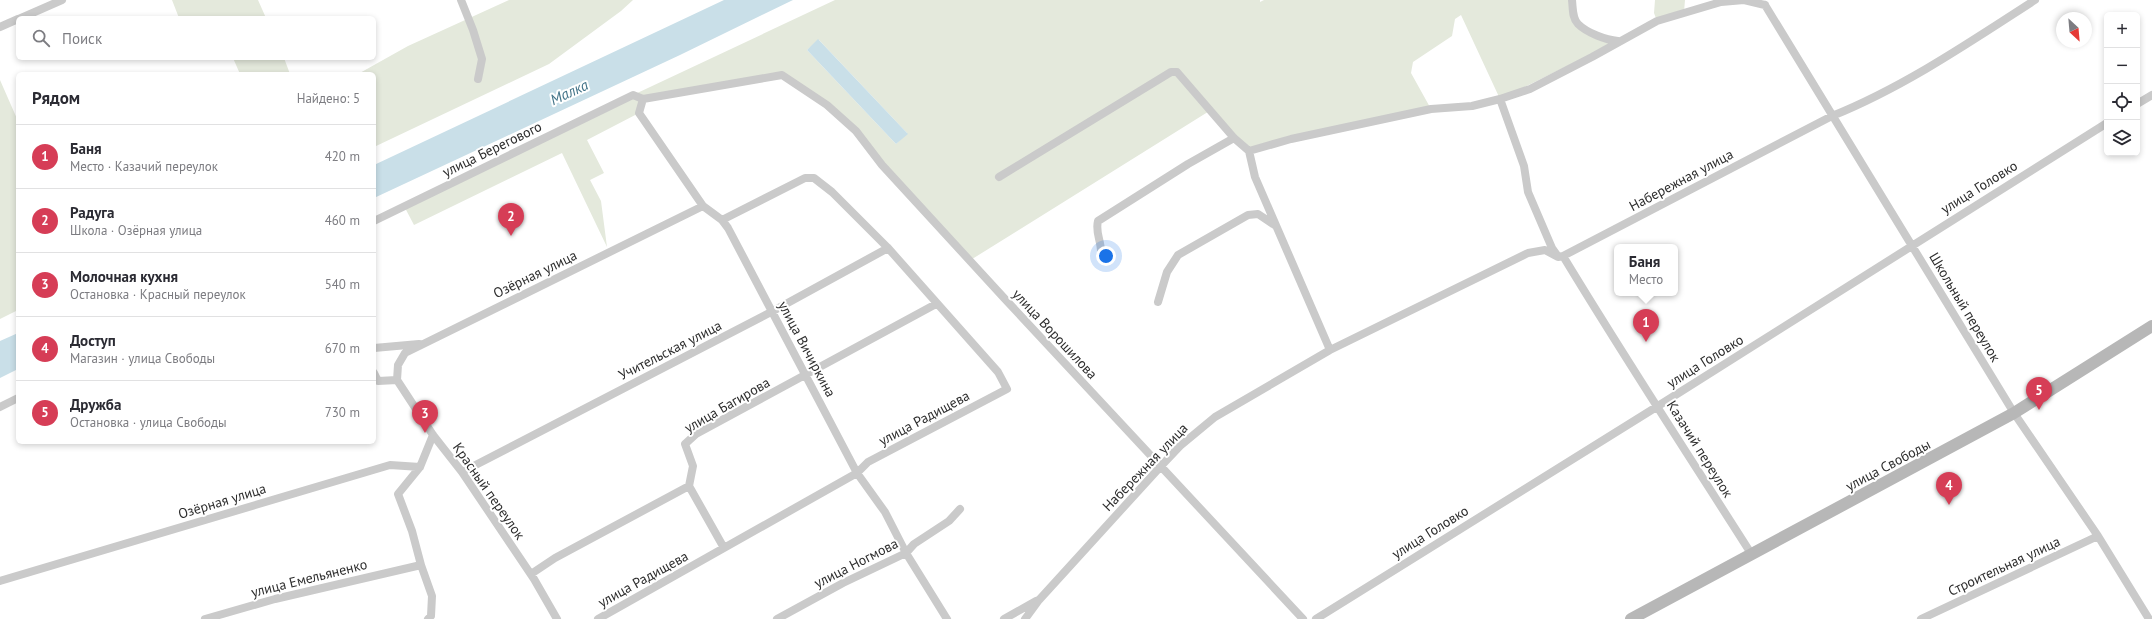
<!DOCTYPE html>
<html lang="ru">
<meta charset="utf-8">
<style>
body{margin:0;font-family:"PT Sans",sans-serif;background:#f7f7f7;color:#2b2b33}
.controls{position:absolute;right:12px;top:12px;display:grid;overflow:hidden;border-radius:6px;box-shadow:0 2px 6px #0003}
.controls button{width:36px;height:36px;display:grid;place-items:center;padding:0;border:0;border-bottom:1px solid #e1e1e2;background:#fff;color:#2b2b33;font:20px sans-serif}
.compass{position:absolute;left:2056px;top:12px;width:36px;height:36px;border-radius:50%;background:#fff;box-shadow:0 2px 6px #0003;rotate:154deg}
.you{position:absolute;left:1106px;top:256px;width:14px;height:14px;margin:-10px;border:3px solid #fff;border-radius:50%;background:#1a73e8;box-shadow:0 0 0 6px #1a73e833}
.badge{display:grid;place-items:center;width:26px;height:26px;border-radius:50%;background:#d63d56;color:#fff;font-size:13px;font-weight:700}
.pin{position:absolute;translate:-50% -33px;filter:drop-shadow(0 1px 2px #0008)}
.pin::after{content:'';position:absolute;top:21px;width:14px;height:12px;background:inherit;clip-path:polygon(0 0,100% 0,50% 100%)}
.popup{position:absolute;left:1614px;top:244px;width:64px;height:52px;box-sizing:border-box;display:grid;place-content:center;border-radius:6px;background:#fff;filter:drop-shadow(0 1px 3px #0005);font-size:13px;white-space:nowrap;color:#7c7c81}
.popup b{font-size:15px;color:#2b2b33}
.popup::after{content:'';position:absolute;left:50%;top:100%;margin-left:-8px;border:8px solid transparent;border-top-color:#fff}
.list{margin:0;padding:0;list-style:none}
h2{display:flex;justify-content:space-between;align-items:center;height:52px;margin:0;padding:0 16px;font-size:17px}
h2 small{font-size:13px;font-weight:400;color:#7c7c81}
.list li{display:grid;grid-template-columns:26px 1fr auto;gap:12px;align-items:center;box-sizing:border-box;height:64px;padding:0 16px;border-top:1px solid #e1e1e2}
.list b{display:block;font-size:15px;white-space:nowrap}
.list p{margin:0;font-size:13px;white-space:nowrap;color:#7c7c81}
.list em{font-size:13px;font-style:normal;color:#7c7c81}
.icon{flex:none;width:22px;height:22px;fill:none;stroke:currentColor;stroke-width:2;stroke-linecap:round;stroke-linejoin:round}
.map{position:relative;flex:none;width:2152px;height:619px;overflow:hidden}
.search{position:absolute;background:#fff;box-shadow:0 2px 6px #0003;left:16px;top:16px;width:360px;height:44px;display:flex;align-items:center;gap:10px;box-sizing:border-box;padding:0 14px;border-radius:6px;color:#7c7c81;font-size:15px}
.panel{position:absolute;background:#fff;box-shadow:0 2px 6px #0003;left:16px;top:72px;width:360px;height:372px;border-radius:6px}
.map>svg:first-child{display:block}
.green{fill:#e4e9dc;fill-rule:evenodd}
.water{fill:#c9dfe8}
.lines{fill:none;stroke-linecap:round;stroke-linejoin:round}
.minor{stroke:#cacaca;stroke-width:8}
.secondary{stroke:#b7b7b7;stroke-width:12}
.labels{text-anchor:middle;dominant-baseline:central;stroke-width:4;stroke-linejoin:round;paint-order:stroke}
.street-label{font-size:14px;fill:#2d2d2d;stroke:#fff}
.water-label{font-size:15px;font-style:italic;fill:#427388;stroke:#fff}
</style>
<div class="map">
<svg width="2152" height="619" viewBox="0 0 2152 619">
<rect width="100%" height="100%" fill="#fff"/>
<path class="green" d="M172 0H258L266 18H179Z
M509 0H633L621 11 549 64 374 147V74H358L408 46Z
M835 0H1260V2L1264 0H1572L1578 24 1618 41 1500 99 1461 15 1455 19 1452 36 1413 62 1411 73 1431 109 1249 151 1211 110 969 261 856 131 782 75 643 99 639 113 587 140 604 173 590 180 601 201 607 247 562 153 414 225 404 206 633 95ZM819 40 907 133 896 144 807 50Z
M1655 0H1685L1684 12 1657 21 1654 13Z
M233 58H284L290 74H240Z
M0 80 18 121V310L0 319Z"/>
<path class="water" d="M724 0H793L680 55 374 198V165Z
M818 39 908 134 896 144 807 50Z
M18 333V369L0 378V341Z"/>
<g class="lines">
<path class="minor" d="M461 0 473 30 482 59 478 79
M1572 0C1573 8 1572 18 1578 24 1587 33 1606 40 1618 41
M1765 5 2014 413 2098 536 2149 619
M21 18 62 0
M0 27 18 19
M643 99 782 75 827 105 856 131 882 165 1005 299 1303 619
M643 99 639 113 703 206 722 220 728 228 857 473 885 512 906 553 947 619
M2137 104 2152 95
M999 177 1171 72H1177L1234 138 1249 151
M374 221 633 95 643 99
M1101 252C1101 240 1095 232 1098 221L1188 164 1234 138
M1557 255 1552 248 1528 192 1524 166 1500 99 1530 89 1592 57 1657 21 1721 2 1744 0 1765 5
M1563 256C1624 357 1689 456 1752 555
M1158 302 1167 272 1178 255 1248 215 1258 214 1276 226
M374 348 419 344
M1330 350 1255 177 1249 151 1291 139 1431 109 1472 106 1500 99
M374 373 378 381 397 380
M397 380 398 365 405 353 703 206
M397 380 433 435 462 472 534 579 557 619
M0 407 18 398
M462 472 773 311 888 248
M689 486 724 548
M531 574 555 558 689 486 693 466 685 444 696 434 936 304
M0 581 390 465 420 467
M205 619 275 599 421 565
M428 619 431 616 432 596 421 565 412 531 398 494 420 467 433 435
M598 619 857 473 868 462 1007 389 998 372 888 248 832 192 814 178H805L722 220
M777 619 843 583 906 553 914 544 949 521 960 509
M1004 619 1036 601
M1025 619 1039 600 1161 466 1180 446 1215 417 1330 350 1528 253 1545 250 1558 257 1563 256 1832 116C1904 87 1970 42 2035 0
M1316 619 1658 406 2107 123
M1921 619 2098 536"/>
<path class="secondary" d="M1631 619 2014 413 2152 326"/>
</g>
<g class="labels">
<g class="street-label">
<text transform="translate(492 149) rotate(-26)">улица Берегового</text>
<text transform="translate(1681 180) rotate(-28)">Набережная улица</text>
<text transform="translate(1979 187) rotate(-32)">улица Головко</text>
<text transform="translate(535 274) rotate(-26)">Озёрная улица</text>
<text transform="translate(1965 307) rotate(59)">Школьный переулок</text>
<text transform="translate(1055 334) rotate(47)">улица Ворошилова</text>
<text transform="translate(807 349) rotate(62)">улица Вичиркина</text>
<text transform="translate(670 350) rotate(-27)">Учительская улица</text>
<text transform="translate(1705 361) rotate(-32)">улица Головко</text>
<text transform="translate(727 405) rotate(-30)">улица Багирова</text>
<text transform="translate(924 418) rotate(-28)">улица Радищева</text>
<text transform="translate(1700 449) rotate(58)">Казачий переулок</text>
<text transform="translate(1888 465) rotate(-28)">улица Свободы</text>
<text transform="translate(1145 467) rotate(-46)">Набережная улица</text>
<text transform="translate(489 491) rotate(55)">Красный переулок</text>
<text transform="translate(222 501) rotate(-17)">Озёрная улица</text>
<text transform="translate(1430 532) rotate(-32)">улица Головко</text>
<text transform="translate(856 563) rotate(-27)">улица Ногмова</text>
<text transform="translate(2004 566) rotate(-25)">Строительная улица</text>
<text transform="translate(309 578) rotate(-14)">улица Емельяненко</text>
<text transform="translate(643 579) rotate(-29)">улица Радищева</text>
</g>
<g class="water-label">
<text transform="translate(569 92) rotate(-25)">Малка</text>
</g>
</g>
</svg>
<div class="controls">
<button>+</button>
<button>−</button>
<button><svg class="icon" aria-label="locate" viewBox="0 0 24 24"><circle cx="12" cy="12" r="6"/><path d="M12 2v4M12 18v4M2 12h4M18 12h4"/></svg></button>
<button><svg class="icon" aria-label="layers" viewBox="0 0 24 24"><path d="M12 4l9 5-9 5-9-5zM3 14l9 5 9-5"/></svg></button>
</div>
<svg class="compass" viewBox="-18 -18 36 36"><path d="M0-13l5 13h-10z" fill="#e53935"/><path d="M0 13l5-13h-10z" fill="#7c7c81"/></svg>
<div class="you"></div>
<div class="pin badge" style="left:1646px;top:342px">1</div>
<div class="popup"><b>Баня</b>Место</div>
<div class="pin badge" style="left:511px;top:236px">2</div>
<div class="pin badge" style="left:425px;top:433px">3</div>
<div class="pin badge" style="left:1949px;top:505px">4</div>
<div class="pin badge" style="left:2039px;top:410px">5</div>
<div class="search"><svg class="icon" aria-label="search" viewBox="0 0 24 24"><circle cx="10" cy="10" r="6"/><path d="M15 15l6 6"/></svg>Поиск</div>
<section class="panel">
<h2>Рядом<small>Найдено: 5</small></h2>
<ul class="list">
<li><span class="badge">1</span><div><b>Баня</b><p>Место · Казачий переулок</p></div><em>420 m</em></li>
<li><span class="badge">2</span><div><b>Радуга</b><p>Школа · Озёрная улица</p></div><em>460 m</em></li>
<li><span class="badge">3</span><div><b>Молочная кухня</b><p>Остановка · Красный переулок</p></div><em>540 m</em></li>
<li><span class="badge">4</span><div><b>Доступ</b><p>Магазин · улица Свободы</p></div><em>670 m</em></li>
<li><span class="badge">5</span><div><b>Дружба</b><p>Остановка · улица Свободы</p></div><em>730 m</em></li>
</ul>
</section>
</div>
